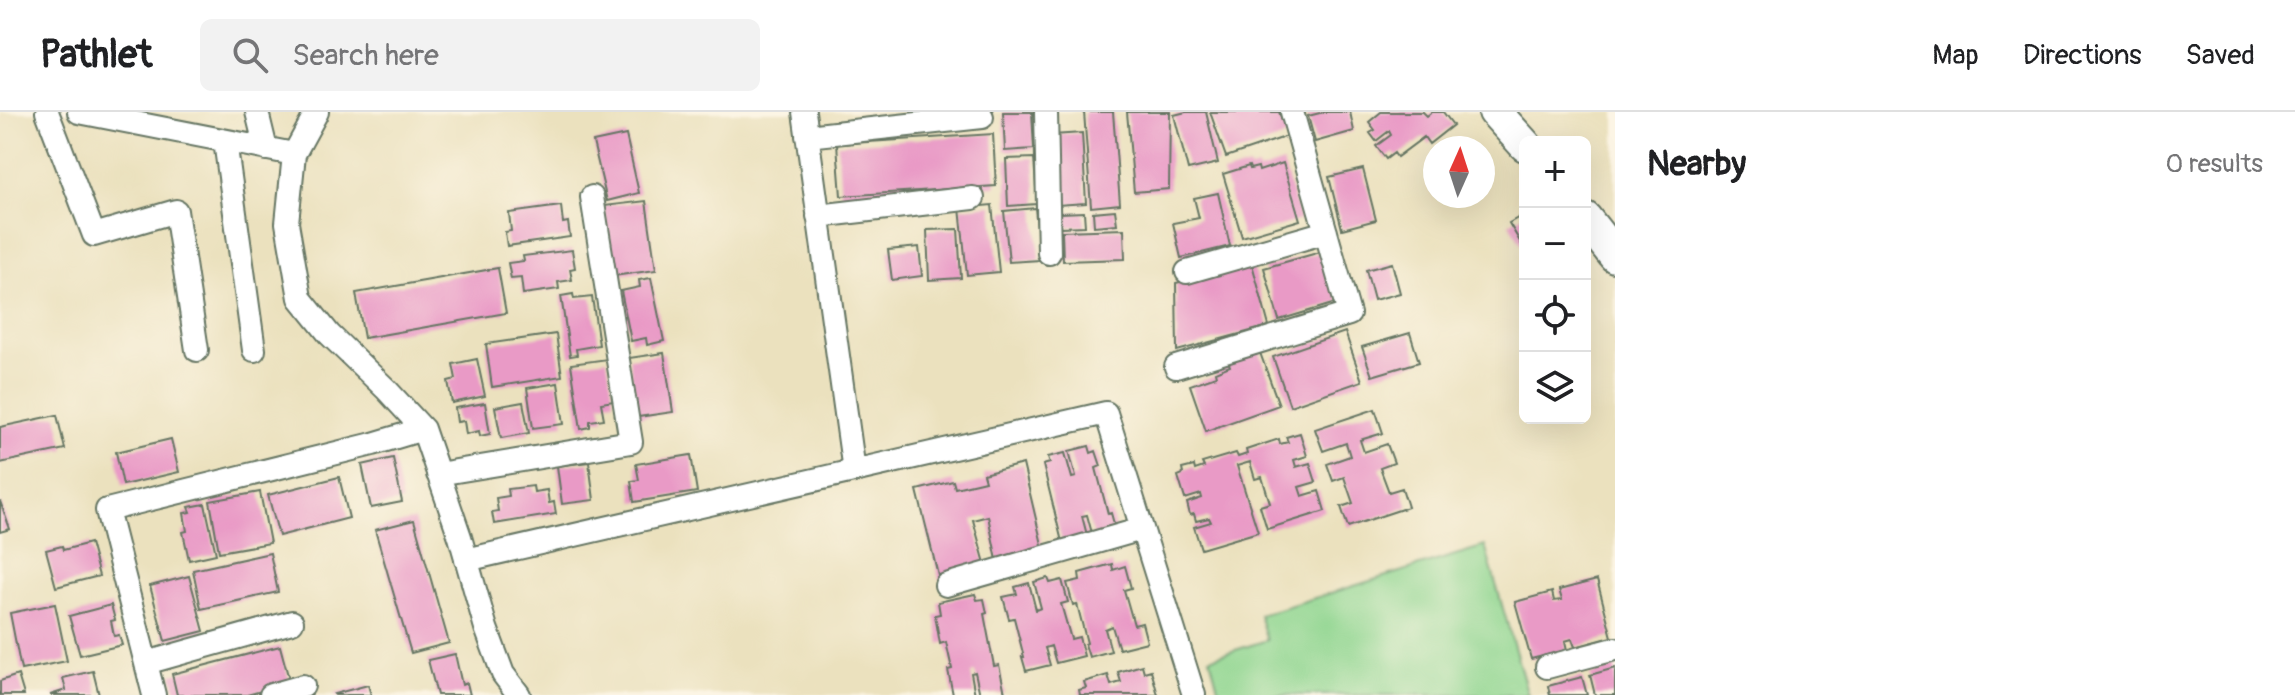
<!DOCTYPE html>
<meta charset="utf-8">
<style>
body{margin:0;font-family:Pangolin,sans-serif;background:#f2f2f2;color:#202124}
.controls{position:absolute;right:24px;top:24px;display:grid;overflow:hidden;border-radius:12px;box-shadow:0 8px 32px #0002}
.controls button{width:72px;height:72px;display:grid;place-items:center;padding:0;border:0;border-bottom:2px solid #e0e0e0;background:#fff;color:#202124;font:40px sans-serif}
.compass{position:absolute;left:1423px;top:24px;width:72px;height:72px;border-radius:50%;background:#fff;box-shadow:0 8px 32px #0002;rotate:3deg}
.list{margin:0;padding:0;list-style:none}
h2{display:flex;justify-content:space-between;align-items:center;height:104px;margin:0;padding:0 32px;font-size:34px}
h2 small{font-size:26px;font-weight:400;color:#757577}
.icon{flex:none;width:44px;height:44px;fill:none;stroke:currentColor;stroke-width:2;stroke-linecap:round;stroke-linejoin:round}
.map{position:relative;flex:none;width:1615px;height:583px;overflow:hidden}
header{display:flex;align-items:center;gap:48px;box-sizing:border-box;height:112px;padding:0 40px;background:#fff;border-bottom:2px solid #e0e0e0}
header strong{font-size:38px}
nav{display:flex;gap:44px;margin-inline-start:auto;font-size:28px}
.search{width:560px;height:72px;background:#f2f2f2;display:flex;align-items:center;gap:20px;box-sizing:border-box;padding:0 28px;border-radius:12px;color:#757577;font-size:30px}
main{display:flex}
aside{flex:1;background:#fff}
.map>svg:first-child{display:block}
.green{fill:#8ed58f;stroke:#568962;stroke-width:2}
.building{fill:#e99ac6}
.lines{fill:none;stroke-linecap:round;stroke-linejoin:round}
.street-casing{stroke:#667664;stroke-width:26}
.secondary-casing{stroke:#667664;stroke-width:36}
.street{stroke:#fff;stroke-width:22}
.secondary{stroke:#fff;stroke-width:32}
</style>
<header>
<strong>Pathlet</strong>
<div class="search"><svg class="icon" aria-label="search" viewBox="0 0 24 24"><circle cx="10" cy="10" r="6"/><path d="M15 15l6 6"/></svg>Search here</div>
<nav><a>Map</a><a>Directions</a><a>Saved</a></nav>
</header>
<main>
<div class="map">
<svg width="1615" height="583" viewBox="0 0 1615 583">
<rect width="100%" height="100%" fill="#fcf5e5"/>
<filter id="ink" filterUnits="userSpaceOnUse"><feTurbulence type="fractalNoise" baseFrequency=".0125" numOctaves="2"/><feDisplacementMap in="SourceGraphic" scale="16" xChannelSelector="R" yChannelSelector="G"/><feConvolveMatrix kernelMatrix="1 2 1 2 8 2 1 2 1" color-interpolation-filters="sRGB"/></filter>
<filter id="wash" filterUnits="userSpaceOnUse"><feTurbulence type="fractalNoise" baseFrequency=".006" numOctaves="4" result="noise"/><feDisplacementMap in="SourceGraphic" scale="32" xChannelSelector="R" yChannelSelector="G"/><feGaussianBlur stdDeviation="1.8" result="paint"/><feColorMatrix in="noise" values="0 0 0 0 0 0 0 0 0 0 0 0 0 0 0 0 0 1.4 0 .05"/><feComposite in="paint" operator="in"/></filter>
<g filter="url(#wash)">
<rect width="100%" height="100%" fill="#ebe1be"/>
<path class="green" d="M1485 434 1528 583H1220L1210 546 1267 528 1259 503Z"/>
<g id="blocks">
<path class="building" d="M1003 0H1032L1034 37 1005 39Z
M1084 0H1113L1120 92 1091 95Z
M1127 0H1170L1169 77 1134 80Z
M1186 0H1206L1218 51 1188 58 1174 3Z
M1210 0H1279L1288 24 1226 45Z
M1324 0H1350L1354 19 1315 30 1308 4Z
M1381 0H1423L1427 4 1432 0H1443L1453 13 1429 32 1424 25 1397 45 1394 41 1386 47 1376 34 1391 23 1389 19 1376 29 1370 21 1375 18 1369 10Z
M1082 21 1086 91 1057 93 1053 23Z
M993 22 996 74 841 84 837 32Z
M626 23 639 81 607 89 593 30Z
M1034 46 1037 92 1008 94 1006 47Z
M1283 51 1300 108 1242 125 1223 62 1249 54 1250 57 1258 55 1259 59Z
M1363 57 1376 108 1342 117 1329 65Z
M1218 81 1230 134 1181 146 1173 111 1199 106 1194 86Z
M646 89 656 158 613 164 604 94Z
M992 93 999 160 967 163 960 96Z
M561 94 563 111 568 110 570 125 507 134 505 120 511 119 509 101Z
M1035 96 1040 148 1009 150 1004 99Z
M1115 98 1117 112 1094 114 1093 100Z
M1084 100 1085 114 1060 115V101Z
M1525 102V138L1509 111Z
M958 117 961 166 929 168 927 118Z
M1124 117 1125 147 1063 149 1062 119Z
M919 135 922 164 892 168 888 138Z
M572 138 575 156 570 157 572 168 558 170 559 177 523 182 521 166 511 167 508 151 524 149 523 144Z
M1324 139 1339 190 1279 208 1264 156Z
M1392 151 1400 181 1374 188 1366 158Z
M1252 152 1269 214 1177 239 1176 171Z
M498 156 506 201 364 226 356 181Z
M651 166 664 229 647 233 646 226 631 229 621 179 640 175 639 168Z
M573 182 574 187 592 185 599 233 576 237 577 243 570 244 561 184Z
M1345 220 1362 269 1290 294 1273 245Z
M1410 221 1419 250 1372 264 1362 235Z
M556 222 562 264 492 275 486 232Z
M1259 238 1279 293 1206 319 1190 273 1216 264 1215 260 1230 254 1228 249Z
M664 241 673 300 638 305 629 246Z
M477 247 485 284 452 291 448 269 456 267 453 252Z
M607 247 614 289 601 291 604 307 590 309V315L581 317 571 252Z
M558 271 564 312 533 316 527 276Z
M523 290 529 321 501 326 495 295Z
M485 291 490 322 480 324 479 319 466 322 464 309 457 310 455 296Z
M1375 297 1383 321 1360 328 1364 340 1387 332 1394 351 1380 356 1389 380 1402 376 1408 395 1348 415 1341 395 1353 391 1344 365 1333 369 1327 352 1350 344 1346 331 1323 339 1315 317Z
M57 303 65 337 0 351V315Z
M1300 321 1307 344 1294 348 1296 355 1310 351 1316 370 1299 375 1302 384 1319 379 1325 399 1267 417 1260 394 1270 391 1262 365 1255 367 1250 350 1237 354 1258 420 1201 437 1194 415 1211 410 1209 406 1196 409 1194 402 1190 403 1187 391 1202 386 1201 382 1185 387 1178 364 1183 362 1182 357 1194 354 1195 358 1204 355 1202 351 1236 341 1238 345 1247 342 1246 338 1279 327 1280 332 1288 330 1286 325Z
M171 327 179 360 123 373 116 340Z
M1089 334 1091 341 1096 339 1101 354 1096 356 1108 402 1111 401 1116 419 1093 425 1087 403 1082 404 1088 427 1063 434 1043 353 1050 351 1048 345 1065 341 1072 366 1076 365 1069 339Z
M691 343 697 380 634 390 631 369 639 368 636 352Z
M393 346 402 390 371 396 362 353Z
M589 350 594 388 562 392 557 354Z
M1023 352 1044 441 998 453 988 404 973 408 986 455 939 467 917 378 953 369 955 376 985 369 983 362Z
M339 365 349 406 279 424 268 383Z
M533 374 534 380 547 378 549 391 554 390 556 402 494 412 492 400 498 399 496 386 509 384 508 377Z
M260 380 270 431 219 440 210 389Z
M0 389 10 417 0 420Z
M205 392 216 442 189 448 183 420 187 419 184 401 191 400 189 395Z
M414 408 449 531 411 541 375 418Z
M90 431 99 464 56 475 46 438 62 434 63 438Z
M270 441 278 480 201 497 193 458Z
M1112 452 1113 458 1125 454 1131 476 1124 478 1134 513 1142 511 1147 530 1119 537 1112 514 1105 517 1111 539 1089 545 1085 532 1087 531 1077 492 1073 493 1067 471 1080 468 1079 461Z
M189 464 204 519 165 529 150 474Z
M1048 466 1050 471 1062 468 1068 490 1061 492 1071 527 1079 525 1084 544 1056 551 1051 534 1045 536 1050 553 1026 559 1022 545H1024L1014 506 1009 507 1003 485 1017 482 1015 475 1029 471 1036 498 1041 496 1034 470Z
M1597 468 1612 525 1575 535 1572 527 1565 529 1567 538 1531 547 1515 490 1552 480 1554 489 1562 488 1559 478Z
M975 482 977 488 984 487 987 501 984 502 994 554 999 553 1005 581 980 583 975 560 971 561 975 583H953L948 558 952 557 946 530 940 532 935 503 940 502 938 490Z
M55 492 67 549 21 558 10 501Z
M111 493 115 508 111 509 114 524 119 523 122 533 80 543 69 504Z
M280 534 290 571 247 583H177L172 562Z
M455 542 462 573 467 571 470 583H437L428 548Z
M1142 553 1144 560 1151 558 1158 583H1080L1079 578 1086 576 1084 570 1108 563 1111 573 1121 570 1118 560Z
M1615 556V583H1595L1590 563Z
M93 559 99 583H50L66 578 63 566Z
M18 563 24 583H0V569Z
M1582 565 1587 583H1550L1548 574Z
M368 573 371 583H335L334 582Z"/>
</g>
</g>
<g filter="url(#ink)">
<use href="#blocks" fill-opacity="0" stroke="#667664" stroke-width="2"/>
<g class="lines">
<g class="street-casing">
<path id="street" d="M47 0 94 123 176 99 197 238
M79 0 294 42
M257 0 266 37
M317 0 294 42 287 111 300 186 329 222 386 277 423 317 460 425 486 516 503 562 519 583
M804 0 854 359
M1046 0 1049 141
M807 24 982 5
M225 29 254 238
M818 104 973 86
M1187 160 1326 120
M1176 255 1349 202 1292 0
M438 362 631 330 592 85
M466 448 1106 301 1194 583
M946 473 1142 417
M146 551 292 510
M1547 555 1615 537
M154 583 107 398 373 332 423 317
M271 583 303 574"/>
</g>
<g class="secondary-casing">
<path id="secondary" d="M1495 0 1525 33
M1585 106 1615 144"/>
</g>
<use href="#street" class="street"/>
<use href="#secondary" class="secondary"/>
</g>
</g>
</svg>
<div class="controls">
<button>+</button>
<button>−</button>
<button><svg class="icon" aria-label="locate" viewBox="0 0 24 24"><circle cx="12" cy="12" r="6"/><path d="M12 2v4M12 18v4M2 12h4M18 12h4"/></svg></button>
<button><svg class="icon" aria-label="layers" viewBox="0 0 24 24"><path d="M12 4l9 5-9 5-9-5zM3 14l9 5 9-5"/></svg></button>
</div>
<svg class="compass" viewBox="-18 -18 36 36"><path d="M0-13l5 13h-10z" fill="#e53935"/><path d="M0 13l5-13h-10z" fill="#757577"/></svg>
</div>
<aside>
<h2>Nearby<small>0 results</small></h2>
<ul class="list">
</ul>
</aside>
</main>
